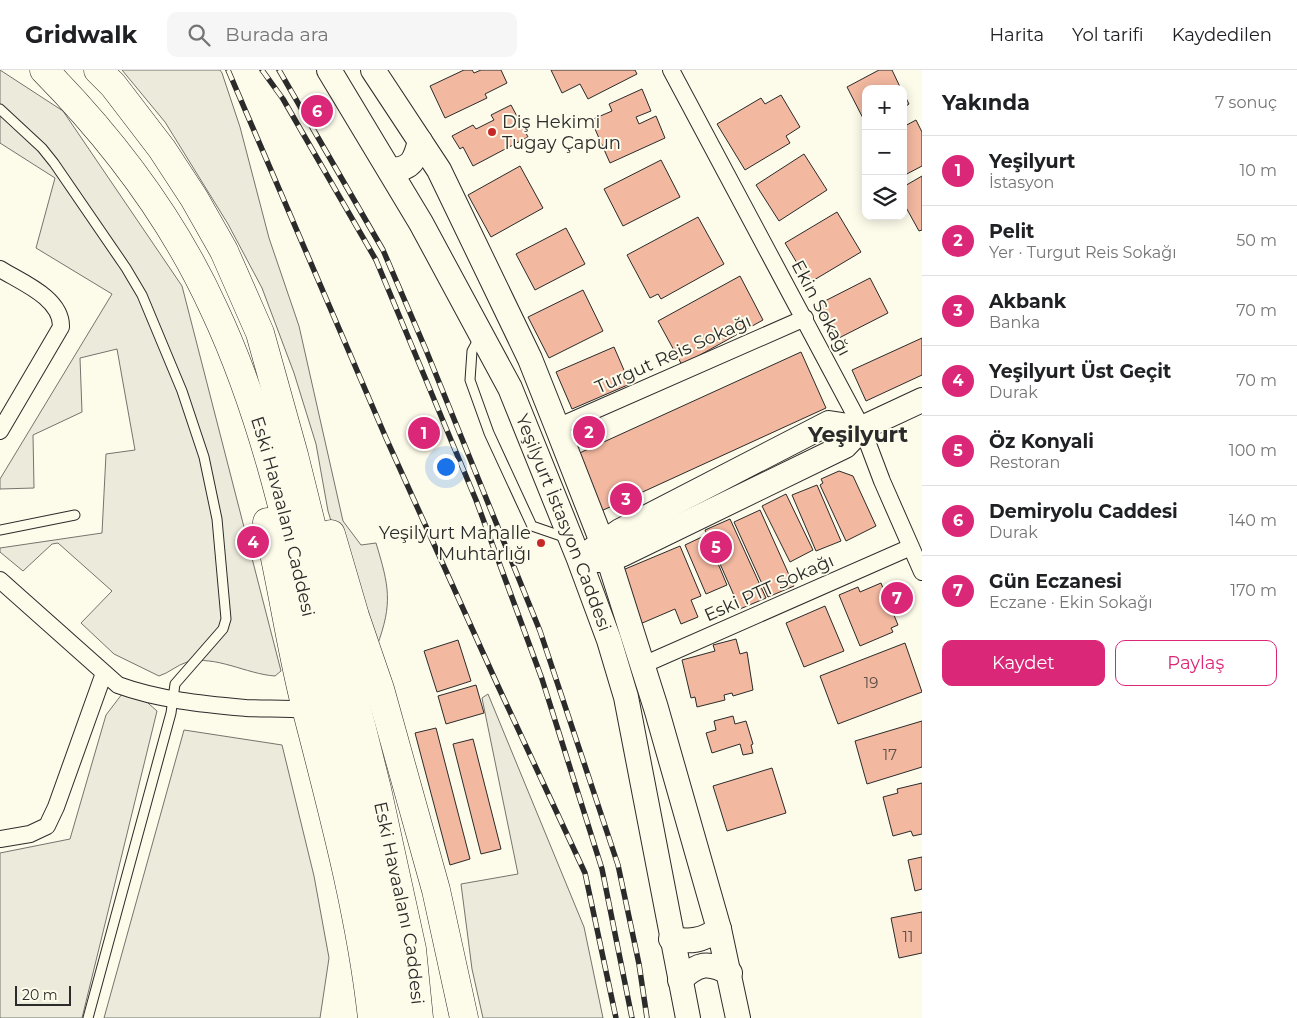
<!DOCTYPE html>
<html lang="tr">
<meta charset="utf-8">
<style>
body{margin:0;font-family:Montserrat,sans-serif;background:#f6f6f6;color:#202124}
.controls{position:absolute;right:15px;top:15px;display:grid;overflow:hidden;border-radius:10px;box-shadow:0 2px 12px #0003}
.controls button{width:45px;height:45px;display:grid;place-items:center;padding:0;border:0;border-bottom:1px solid #e0e0e0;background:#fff;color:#202124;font:25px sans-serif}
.scale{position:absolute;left:15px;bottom:12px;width:56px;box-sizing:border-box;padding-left:5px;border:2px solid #2b2b2b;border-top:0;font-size:14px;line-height:18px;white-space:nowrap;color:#2b2b2b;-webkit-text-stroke:4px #fdfbea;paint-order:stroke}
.you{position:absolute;left:445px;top:396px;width:18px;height:18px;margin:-12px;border:4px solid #fff;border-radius:50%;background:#1a73e8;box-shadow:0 0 0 8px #1a73e833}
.badge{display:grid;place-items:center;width:32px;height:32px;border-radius:50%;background:#db2777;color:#fff;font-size:16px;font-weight:700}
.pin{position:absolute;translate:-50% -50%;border:2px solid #fff;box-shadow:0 1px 5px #0006}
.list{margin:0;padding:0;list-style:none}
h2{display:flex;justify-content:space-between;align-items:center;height:65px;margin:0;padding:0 20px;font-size:21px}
h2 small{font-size:16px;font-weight:400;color:#757577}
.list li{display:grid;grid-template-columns:32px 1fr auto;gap:15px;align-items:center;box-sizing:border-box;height:70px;padding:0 20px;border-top:1px solid #e0e0e0}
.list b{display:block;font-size:19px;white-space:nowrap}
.list p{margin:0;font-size:16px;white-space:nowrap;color:#757577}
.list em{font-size:16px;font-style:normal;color:#757577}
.actions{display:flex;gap:10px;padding:15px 20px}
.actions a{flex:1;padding:11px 0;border:1px solid #db2777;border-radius:10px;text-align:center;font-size:18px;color:#db2777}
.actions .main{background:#db2777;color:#fff}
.icon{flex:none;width:28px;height:28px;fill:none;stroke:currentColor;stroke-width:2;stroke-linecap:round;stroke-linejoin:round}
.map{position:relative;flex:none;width:922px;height:948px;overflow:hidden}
header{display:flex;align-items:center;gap:30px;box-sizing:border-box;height:70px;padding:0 25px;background:#fff;border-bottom:1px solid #e0e0e0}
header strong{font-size:24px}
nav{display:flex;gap:28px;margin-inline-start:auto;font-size:18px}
.search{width:350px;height:45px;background:#f6f6f6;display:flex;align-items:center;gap:12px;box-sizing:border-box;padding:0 18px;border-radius:10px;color:#757577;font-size:19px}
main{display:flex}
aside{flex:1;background:#fff}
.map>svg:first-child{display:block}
.green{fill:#ecebdb;stroke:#74746e}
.building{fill:#f2b8a0;stroke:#2b2b2b}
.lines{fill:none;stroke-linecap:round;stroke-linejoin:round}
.service-casing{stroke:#2b2b2b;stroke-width:11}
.minor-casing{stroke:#2b2b2b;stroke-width:18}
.secondary-casing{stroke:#2b2b2b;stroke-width:26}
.trunk-casing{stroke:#2b2b2b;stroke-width:29}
.service{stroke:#fdfbea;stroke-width:9}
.minor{stroke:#fdfbea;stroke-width:16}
.secondary{stroke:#fdfbea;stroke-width:24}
.trunk{stroke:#fdfbea;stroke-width:28}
.rail-casing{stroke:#2b2b2b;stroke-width:5.5}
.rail{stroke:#fdfbea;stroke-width:4;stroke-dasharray:11;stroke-linecap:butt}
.poi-dot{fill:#c62828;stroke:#fdfbea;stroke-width:2}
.labels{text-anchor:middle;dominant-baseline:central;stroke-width:4;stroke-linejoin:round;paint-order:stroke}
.number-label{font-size:15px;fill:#5d4e48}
.poi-label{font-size:18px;fill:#2b2b2b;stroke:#fdfbea;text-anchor:start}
.street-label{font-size:18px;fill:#2b2b2b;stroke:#fdfbea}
.district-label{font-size:22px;font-weight:bold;fill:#2b2b2b;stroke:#fdfbea}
</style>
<header>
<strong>Gridwalk</strong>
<div class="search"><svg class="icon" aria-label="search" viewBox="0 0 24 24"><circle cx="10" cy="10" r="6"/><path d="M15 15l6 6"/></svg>Burada ara</div>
<nav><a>Harita</a><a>Yol tarifi</a><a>Kaydedilen</a></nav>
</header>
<main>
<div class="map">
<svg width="922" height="948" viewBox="0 0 922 948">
<rect width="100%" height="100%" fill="#fdfbea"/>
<path class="green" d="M0 0 63 41 182 216 281 601 275 606C246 604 216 585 187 592 177 595 169 603 159 606L114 584 81 553 112 521 58 473 52 474 23 501 0 482V478L102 463 106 384 135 380 117 279 80 288 82 342 33 365 34 418 0 419V409L112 224 36 178 55 108 0 73Z
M122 0H220L222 3 240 57 269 168 299 256 343 451 361 475 376 473C389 516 393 533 377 576L345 497 328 441 316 374 294 303 262 218 228 154 165 52Z
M122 624 140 626 157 641 82 948H0V783L70 769 106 645Z
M488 624 584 857 603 948H483L472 899 461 814 518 804 482 628Z
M184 660 282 675 314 806 329 888 320 948H104Z"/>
<path class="building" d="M464 0H472L474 3 481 0H501L507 13 485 24 487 28 445 48 430 16Z
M551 0H635L637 4 588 29 580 14 562 23Z
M879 0H892L901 19H866V54L847 17Z
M642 19 651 41 636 47 639 54 656 46 665 68 610 93 591 50 612 41 609 34Z
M903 22 909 34 903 38Z
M781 25 800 57 786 66 790 73 745 100 717 54 761 28 765 34Z
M511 35 528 67 473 96 463 77 460 79 452 66 473 55 476 59 494 50 491 45Z
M916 50 922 62V96L903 106V57Z
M804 84 827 120 779 151 756 115Z
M661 90 680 127 623 156 604 119Z
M520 96 543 138 491 167 468 125Z
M922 106V160L919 161 903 132V117Z
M837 142 861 182 809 213 785 173Z
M698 147 724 194 661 229 658 224 650 228 627 185Z
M566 158 585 194 535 220 516 184Z
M740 206 763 250 682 295 658 251Z
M870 208 888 243 837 269 819 234Z
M583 220 603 261 549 288 528 247Z
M922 268V305L866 331 852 300Z
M614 277 630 314 572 339 556 302Z
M801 282 826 338 599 442 573 386Z
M599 346 606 367 579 377 572 356Z
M839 401 853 406 876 456 846 471 820 415 823 413 821 409Z
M817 415 841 471 816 481 792 425Z
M786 424 813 480 790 492 762 436Z
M760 440 794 516 768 527 734 452Z
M730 449 766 528 740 539 705 460Z
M706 465 727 515 706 524 685 475Z
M680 476 701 526 691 530 698 547 681 554 675 539 640 554 618 502Z
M881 513 898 555 891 558 893 562 860 576 839 525 858 517 860 522Z
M825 536 844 581 804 597 786 553Z
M736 569 740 584 747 582 753 620 733 626 732 623 724 625 725 630 697 637 695 627 691 628 682 590 715 581 713 575Z
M458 570 471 611 437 622 424 581Z
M905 573 922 622 838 654 820 606Z
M476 615 484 643 446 654 438 626Z
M733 646 735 654 746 651 753 674 751 675 753 683 743 685 740 674 712 683 706 663 716 660 714 651Z
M922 651V697L867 714 855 671Z
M436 658 470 789 450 795 415 663Z
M473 669 501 779 481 784 453 674Z
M772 698 786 743 727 761 713 716Z
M922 713V764L913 766 911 761 893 766 883 727 898 723 897 719Z
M922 787V819L915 821 908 790Z
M922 842V883L899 888 891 848Z"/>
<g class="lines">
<g class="service-casing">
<path id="service" d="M0 39 42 78 54 93 126 198 142 225 182 321 204 387 217 449 226 549 223 559 175 614 171 643 88 948
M480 266 472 281 470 310 489 363 532 456 567 468
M0 460 75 445"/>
</g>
<g class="minor-casing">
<path id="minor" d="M671 0 862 358 882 411 922 502
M0 199C21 212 62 228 61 257L0 361
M557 357 805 248
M0 510 118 615C159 630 203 634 246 638 266 639 286 638 307 640
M643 595 911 477
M0 769 30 764 47 756 56 737 104 603"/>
</g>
<g class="secondary-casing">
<g id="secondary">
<path id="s1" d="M329 0 421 153 510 318 579 489 609 570 626 627 688 948"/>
<path d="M373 0 439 100 530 289 557 357 609 490 656 638 719 859 738 948"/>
<path d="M391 100C412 99 415 90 420 71"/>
<path d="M589 482 620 461 829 353 862 358"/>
<path d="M593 490H609L623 484 845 376 862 358 922 330"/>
<path d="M671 869C691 872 702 871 719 859"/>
<path d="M680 910C698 893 708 891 730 903"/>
</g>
</g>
<g class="trunk-casing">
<g id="trunk">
<path id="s2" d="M44 0C113 70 173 149 214 239 271 360 296 495 327 625 353 732 382 839 396 948"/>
<path id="s3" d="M98 0 113 15 162 79 194 128 224 181 260 263 294 385 377 719 412 879 419 948"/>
<path d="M267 452C281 510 289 568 303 626 330 732 360 839 372 948"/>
<path d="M331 464 355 546 380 619 436 820 464 948"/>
</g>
</g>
<use href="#service" class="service"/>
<use href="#minor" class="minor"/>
<use href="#secondary" class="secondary"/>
<use href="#trunk" class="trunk"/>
<g class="rail-casing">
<path id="rail" d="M228 0 386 368 498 616 585 803 616 948
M262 0 283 29 376 190 476 430 542 609 602 799 632 948
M279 0 383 180 426 280 540 561 618 795 639 894 647 948"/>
</g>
<use href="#rail" class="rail"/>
</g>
<g class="poi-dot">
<circle cx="492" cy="62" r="5"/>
<circle cx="541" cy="473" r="5"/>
</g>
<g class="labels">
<g class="number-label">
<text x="871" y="612">19</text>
<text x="890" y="684">17</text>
<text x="908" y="866">11</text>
</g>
<g class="poi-label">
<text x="502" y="52">Diş Hekimi<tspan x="502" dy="21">Tugay Çapun</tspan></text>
<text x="531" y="463" text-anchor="end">Yeşilyurt Mahalle<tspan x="531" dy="21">Muhtarlığı</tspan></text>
</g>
<g class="street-label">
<text transform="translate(821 238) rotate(62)">Ekin Sokağı</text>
<text transform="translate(673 284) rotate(-24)">Turgut Reis Sokağı</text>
<text stroke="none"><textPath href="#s2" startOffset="514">Eski Havaalanı Caddesi</textPath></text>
<text stroke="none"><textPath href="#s1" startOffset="511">Yeşilyurt İstasyon Caddesi</textPath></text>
<text transform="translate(769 518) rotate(-24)">Eski PTT Sokağı</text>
<text stroke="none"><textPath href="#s3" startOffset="898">Eski Havaalanı Caddesi</textPath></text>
</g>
<g class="district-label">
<text x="858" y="364">Yeşilyurt</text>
</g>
</g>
</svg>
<div class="controls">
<button>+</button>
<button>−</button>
<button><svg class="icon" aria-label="layers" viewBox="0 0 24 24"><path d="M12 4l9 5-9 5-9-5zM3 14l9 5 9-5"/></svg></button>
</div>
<div class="scale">20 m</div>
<div class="you"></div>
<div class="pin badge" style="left:424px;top:363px">1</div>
<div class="pin badge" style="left:589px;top:362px">2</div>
<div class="pin badge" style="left:626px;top:429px">3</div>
<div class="pin badge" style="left:253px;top:472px">4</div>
<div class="pin badge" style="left:716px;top:477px">5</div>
<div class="pin badge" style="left:317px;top:41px">6</div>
<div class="pin badge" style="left:897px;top:528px">7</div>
</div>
<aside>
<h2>Yakında<small>7 sonuç</small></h2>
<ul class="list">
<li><span class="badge">1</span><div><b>Yeşilyurt</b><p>İstasyon</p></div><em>10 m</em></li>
<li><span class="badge">2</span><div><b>Pelit</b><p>Yer · Turgut Reis Sokağı</p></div><em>50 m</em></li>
<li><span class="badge">3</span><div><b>Akbank</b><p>Banka</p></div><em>70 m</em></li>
<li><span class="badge">4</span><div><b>Yeşilyurt Üst Geçit</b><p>Durak</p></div><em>70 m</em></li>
<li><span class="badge">5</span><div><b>Öz Konyali</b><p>Restoran</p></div><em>100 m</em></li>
<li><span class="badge">6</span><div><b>Demiryolu Caddesi</b><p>Durak</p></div><em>140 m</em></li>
<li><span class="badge">7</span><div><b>Gün Eczanesi</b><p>Eczane · Ekin Sokağı</p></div><em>170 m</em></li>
</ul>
<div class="actions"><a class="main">Kaydet</a><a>Paylaş</a></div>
</aside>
</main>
